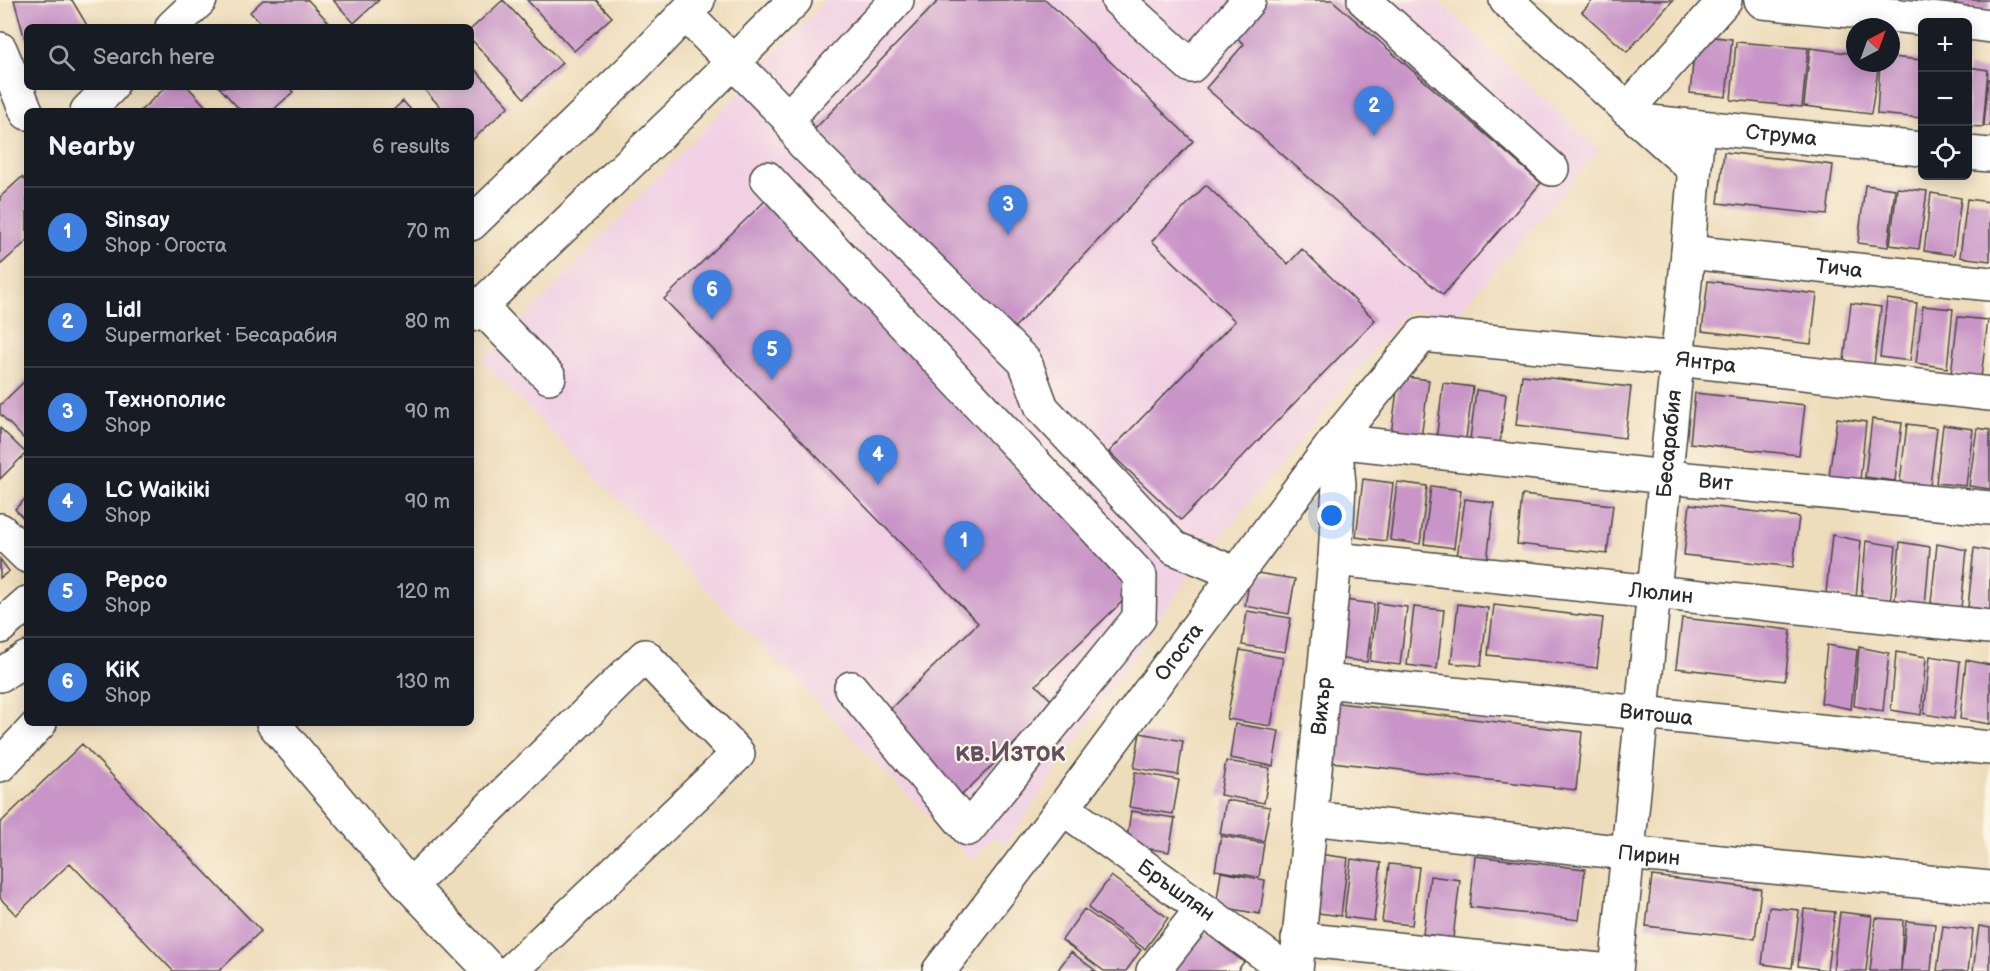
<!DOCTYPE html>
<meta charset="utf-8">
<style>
body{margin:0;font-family:"Balsamiq Sans",sans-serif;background:#20242c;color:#f1f3f6}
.controls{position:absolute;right:18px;top:18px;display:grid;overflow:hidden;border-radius:9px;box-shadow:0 3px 15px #0003}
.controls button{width:54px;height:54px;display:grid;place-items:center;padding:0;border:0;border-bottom:2px solid #363941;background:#171b24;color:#f1f3f6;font:30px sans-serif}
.compass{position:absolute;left:1846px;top:18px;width:54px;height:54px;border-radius:50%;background:#171b24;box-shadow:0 3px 15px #0003;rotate:41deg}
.you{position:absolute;left:1332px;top:516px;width:21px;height:21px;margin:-15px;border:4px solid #fff;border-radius:50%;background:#1a73e8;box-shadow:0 0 0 9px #1a73e833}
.badge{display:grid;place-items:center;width:39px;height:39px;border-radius:50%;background:#d1495b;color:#fff;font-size:20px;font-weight:700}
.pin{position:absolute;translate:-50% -50px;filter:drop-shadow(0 2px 3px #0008)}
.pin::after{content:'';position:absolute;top:32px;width:21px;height:18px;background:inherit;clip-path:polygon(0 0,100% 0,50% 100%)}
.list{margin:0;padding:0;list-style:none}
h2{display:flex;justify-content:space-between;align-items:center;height:78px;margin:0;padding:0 24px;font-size:26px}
h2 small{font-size:20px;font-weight:400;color:#9ea1a6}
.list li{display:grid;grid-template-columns:39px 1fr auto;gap:18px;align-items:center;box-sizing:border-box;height:90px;padding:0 24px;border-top:2px solid #363941}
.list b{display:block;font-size:22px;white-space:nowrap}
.list p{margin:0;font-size:20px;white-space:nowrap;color:#9ea1a6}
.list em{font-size:20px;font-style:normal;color:#9ea1a6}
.icon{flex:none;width:33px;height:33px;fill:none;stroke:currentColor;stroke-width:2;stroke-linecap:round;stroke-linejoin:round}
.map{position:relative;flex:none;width:1990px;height:971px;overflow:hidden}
.search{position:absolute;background:#171b24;box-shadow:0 3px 15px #0003;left:24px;top:24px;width:450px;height:66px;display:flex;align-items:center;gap:15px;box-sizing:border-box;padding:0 21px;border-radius:9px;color:#9ea1a6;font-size:22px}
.panel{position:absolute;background:#171b24;box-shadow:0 3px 15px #0003;left:24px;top:108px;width:450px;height:618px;border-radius:9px}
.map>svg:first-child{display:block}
.built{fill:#f1d0e4}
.building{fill:#c995c8}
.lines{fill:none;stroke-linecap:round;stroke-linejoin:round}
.minor-casing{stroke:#484641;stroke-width:36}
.major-casing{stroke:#484641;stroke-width:36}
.minor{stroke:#fff;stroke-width:33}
.major{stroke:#fff;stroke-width:33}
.labels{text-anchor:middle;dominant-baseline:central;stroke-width:4.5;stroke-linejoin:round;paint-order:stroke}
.street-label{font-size:21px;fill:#2b2b2b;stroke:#fcf5e5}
.district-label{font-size:27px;font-weight:bold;fill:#625062;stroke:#fcf5e5}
</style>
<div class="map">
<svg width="1990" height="971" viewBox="0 0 1990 971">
<rect width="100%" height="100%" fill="#fcf5e5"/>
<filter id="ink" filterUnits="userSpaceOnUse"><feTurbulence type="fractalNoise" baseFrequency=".0167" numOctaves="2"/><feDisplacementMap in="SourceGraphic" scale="12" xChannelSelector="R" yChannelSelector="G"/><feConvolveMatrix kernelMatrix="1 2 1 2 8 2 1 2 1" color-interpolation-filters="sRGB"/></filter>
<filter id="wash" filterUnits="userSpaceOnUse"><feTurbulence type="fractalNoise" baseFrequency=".008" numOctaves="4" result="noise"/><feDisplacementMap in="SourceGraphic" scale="24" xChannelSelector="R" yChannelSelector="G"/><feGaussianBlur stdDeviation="1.35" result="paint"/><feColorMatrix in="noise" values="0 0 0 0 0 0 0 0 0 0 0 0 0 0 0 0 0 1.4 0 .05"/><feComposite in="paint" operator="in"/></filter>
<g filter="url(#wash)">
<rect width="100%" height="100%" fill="#edb"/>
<path class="built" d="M826 0H1437L1599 150 1457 314 1406 311 1185 581 1006 844 994 836 973 861 483 362Z"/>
<g id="blocks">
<path class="building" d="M14 0H72L88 27H27L26 43Z
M263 0H308L333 27H264L250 12Z
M333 0H379L354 23Z
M503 0 562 63 524 98 471 39V29Z
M527 0H596L612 17 574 51Z
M939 0H1046L1193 141 1013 329 809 135Z
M1258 0H1332L1541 183 1443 295 1206 88 1244 44 1230 32Z
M1593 0H1673L1627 52 1582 12Z
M1923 0H1990V10L1922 5Z
M1696 35 1732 39 1726 97 1690 93Z
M1736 42 1808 48 1802 107 1731 100Z
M1810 48 1855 54V63H1879L1871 114 1804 106Z
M1891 57 1922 60V118L1877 114 1880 63H1891Z
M471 65 509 106 471 141V111H444L422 87H471Z
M1968 67 1988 70 1983 127 1968 126Z
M1988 79H1990V126H1984Z
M166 87H188L210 111H140Z
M219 87H289L293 92 272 111H241Z
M403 101 412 111H392Z
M1724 152 1833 165 1827 215 1718 203Z
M22 177 27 182V241L0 265V197Z
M1206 185 1288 264 1302 249 1375 320 1181 520 1109 452 1235 321 1152 241Z
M1865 185 1895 189 1888 247 1858 243Z
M1897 188 1927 191 1919 249 1890 245Z
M1931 193 1961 198 1954 255 1924 251Z
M767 199 1113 556 1131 593 1036 685 1055 704 962 795 884 715 978 623 664 299Z
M1967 199 1990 202V261L1960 257Z
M1708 281 1817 294 1811 344 1702 331Z
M1887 299 1917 303 1910 361 1880 357Z
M1851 303 1881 307 1874 365 1844 361Z
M1923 306 1953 309 1947 368 1916 363Z
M1958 317 1988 320 1981 378 1951 374Z
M1522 375 1631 387 1625 438 1516 425Z
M1399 376 1429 380 1421 438 1391 434Z
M27 379V442L0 414V405Z
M1443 383 1473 387 1465 445 1436 441Z
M1476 390 1506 394 1499 452 1469 448Z
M1695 393 1805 405 1799 455 1690 443Z
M1837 418 1866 422 1860 480 1829 476Z
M1872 419 1902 423 1895 481 1865 477Z
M1907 424 1937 428 1930 486 1900 482Z
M1943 425 1973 429 1966 486 1936 483Z
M0 428 26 453 0 479Z
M1977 428 1990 430V489L1969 486Z
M1363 479 1393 483 1386 541 1356 537Z
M1397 482 1427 486 1420 544 1390 540Z
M1431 486 1461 490 1454 548 1424 544Z
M1522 495 1613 505 1607 554 1517 544Z
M27 497V522L15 509Z
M1465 499 1494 503 1487 561 1457 557Z
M1690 504 1799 517 1793 567 1684 555Z
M1832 535 1861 541 1856 599 1826 593Z
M1866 541 1896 546 1890 604 1861 599Z
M1900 542 1930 547 1925 606 1895 600Z
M1937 544 1967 550 1961 608 1931 603Z
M1974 548 1990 551V610L1968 607Z
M0 559 9 571 0 578Z
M1251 572 1295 579 1289 614 1245 606Z
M1344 600 1374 604 1367 662 1336 658Z
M1377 603 1407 607 1400 665 1370 661Z
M1458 604 1488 608 1481 666 1451 663Z
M1494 605 1603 618 1597 668 1488 655Z
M1414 607 1444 610 1437 669 1407 665Z
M1247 611 1291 618 1285 652 1242 645Z
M1682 618 1791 630 1785 681 1676 668Z
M1827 645 1857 650 1851 709 1821 703Z
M1859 647 1889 653 1883 711 1854 706Z
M1240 650 1283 658 1271 726 1227 719Z
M1896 652 1926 657 1921 715 1891 710Z
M1930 656 1960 661 1954 719 1924 714Z
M1966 660 1990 665V724L1960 719Z
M1330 702 1582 732 1576 790 1323 761Z
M1235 724 1279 731 1273 766 1230 758Z
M1140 733 1183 741 1178 775 1134 768Z
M82 744 261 931 219 971H173L70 863 16 915 0 898V823Z
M1226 761 1270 768 1264 803 1220 795Z
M1135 772 1179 780 1173 814 1129 807Z
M1226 800 1270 807 1264 841 1220 834Z
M1131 811 1175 818 1169 852 1126 845Z
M1221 836 1264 843 1259 877 1215 870Z
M1318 854 1348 858 1341 916 1311 912Z
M1475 856 1585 869 1579 920 1470 907Z
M1351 859 1381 863 1374 921 1344 917Z
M1389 864 1419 867 1412 925 1382 922Z
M1221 872 1265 880 1260 914 1216 906Z
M1111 876 1168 918 1145 949 1088 908Z
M1430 876 1460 880 1453 938 1423 934Z
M1652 876 1761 889 1755 939 1646 926Z
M1769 907 1799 910 1792 968 1762 964Z
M1084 909 1141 950 1126 971H1104L1062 940Z
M1804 909 1835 912 1827 970 1798 966Z
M1840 912 1872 916 1866 971H1833Z
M1876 918 1903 920 1901 971H1870Z
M1906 921 1935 924 1931 971H1901Z
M1943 926 1973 930 1968 971H1937Z
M1979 926 1990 928V971H1973Z
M1198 927 1244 962 1237 971H1164Z
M1071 952 1096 971H1057Z"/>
</g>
</g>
<g filter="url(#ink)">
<use href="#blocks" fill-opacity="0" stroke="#484641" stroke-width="1.5"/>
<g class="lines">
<g class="minor-casing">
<g id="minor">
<path d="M1118 0 1191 66 1249 0"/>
<path d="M1364 0 1552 169"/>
<path d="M1506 0 1694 169"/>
<path d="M1761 0 1763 2 1959 22"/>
<path d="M1968 23 1990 26"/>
<path d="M172 27 200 0"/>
<path d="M0 49 27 113"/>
<path d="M732 61 788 118 803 143 1025 362 1042 408 1174 548 1237 574"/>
<path d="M1627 110 1725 0"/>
<path d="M87 111 111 87"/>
<path d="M788 118 897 0"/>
<path id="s1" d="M1640 121 1922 149"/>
<path d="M1968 153 1990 155"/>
<path d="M767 178 1140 576 1139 618 968 829 851 688"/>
<path id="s2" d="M1688 252 1990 284"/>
<path d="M480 306 549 377"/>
<path d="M0 530 27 556"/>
<path id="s3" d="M1335 559 1990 627"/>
<path id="s4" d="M1324 681 1990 748"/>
<path d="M273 723 410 886 491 971"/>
<path id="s5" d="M1063 808 1288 971"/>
<path id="s6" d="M1311 818 1627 853 1990 888"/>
<path d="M410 886 645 656 738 754 511 971"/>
<path d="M1298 939 1610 971"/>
<path id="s7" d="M939 971 1063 808 1335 441 1422 335 1677 359 1990 394"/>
<path d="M1153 971 1202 909"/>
<path id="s8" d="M1296 971 1335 559 1339 484 1335 441 1666 477 1990 508"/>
<path id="s9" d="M1616 971 1688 252 1698 127"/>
</g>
</g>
<g class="major-casing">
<path id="major" d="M685 14 732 61
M471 224 635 66 698 0
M471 315 684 111 795 0
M0 627 27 603
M0 675 27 658
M0 765 40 723"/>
</g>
<use href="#minor" class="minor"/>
<use href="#major" class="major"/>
</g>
</g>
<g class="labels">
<g class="street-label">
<text stroke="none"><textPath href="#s1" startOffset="142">Струма</textPath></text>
<text stroke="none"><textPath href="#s2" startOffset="152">Тича</textPath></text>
<text stroke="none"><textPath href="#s7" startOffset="1084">Янтра</textPath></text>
<text stroke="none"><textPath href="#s9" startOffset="530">Бесарабия</textPath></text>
<text stroke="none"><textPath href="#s8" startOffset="915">Вит</textPath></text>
<text stroke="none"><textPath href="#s3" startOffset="328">Люлин</textPath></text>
<text stroke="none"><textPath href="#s7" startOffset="399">Огоста</textPath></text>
<text stroke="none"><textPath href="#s8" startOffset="266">Вихър</textPath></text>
<text stroke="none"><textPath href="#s4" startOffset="334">Витоша</textPath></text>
<text stroke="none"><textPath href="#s6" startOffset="340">Пирин</textPath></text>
<text stroke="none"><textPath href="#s5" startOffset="140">Бръшлян</textPath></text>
</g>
<g class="district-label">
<text x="1010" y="753">кв.Изток</text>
</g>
</g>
</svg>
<div class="controls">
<button>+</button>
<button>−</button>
<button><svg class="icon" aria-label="locate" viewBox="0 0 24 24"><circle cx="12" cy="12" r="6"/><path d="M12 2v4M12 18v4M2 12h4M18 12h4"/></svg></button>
</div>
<svg class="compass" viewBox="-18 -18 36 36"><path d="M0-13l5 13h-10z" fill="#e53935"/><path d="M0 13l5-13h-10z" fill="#9ea1a6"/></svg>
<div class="you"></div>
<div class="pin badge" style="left:964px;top:571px;background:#3f7fe0">1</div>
<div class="pin badge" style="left:1374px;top:136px;background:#3f7fe0">2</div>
<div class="pin badge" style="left:1008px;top:235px;background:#3f7fe0">3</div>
<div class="pin badge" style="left:878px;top:485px;background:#3f7fe0">4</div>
<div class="pin badge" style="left:772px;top:380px;background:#3f7fe0">5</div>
<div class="pin badge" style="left:712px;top:320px;background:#3f7fe0">6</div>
<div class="search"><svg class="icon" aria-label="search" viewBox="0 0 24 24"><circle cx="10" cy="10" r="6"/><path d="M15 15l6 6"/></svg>Search here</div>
<section class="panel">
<h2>Nearby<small>6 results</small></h2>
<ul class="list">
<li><span class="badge" style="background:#3f7fe0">1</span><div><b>Sinsay</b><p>Shop · Огоста</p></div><em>70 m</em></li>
<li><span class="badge" style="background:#3f7fe0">2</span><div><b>Lidl</b><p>Supermarket · Бесарабия</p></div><em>80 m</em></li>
<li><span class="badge" style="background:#3f7fe0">3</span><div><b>Технополис</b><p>Shop</p></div><em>90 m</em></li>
<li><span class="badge" style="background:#3f7fe0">4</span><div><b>LC Waikiki</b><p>Shop</p></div><em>90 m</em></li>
<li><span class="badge" style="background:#3f7fe0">5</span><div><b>Pepco</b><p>Shop</p></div><em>120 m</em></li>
<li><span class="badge" style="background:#3f7fe0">6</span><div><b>KiK</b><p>Shop</p></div><em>130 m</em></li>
</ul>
</section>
</div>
